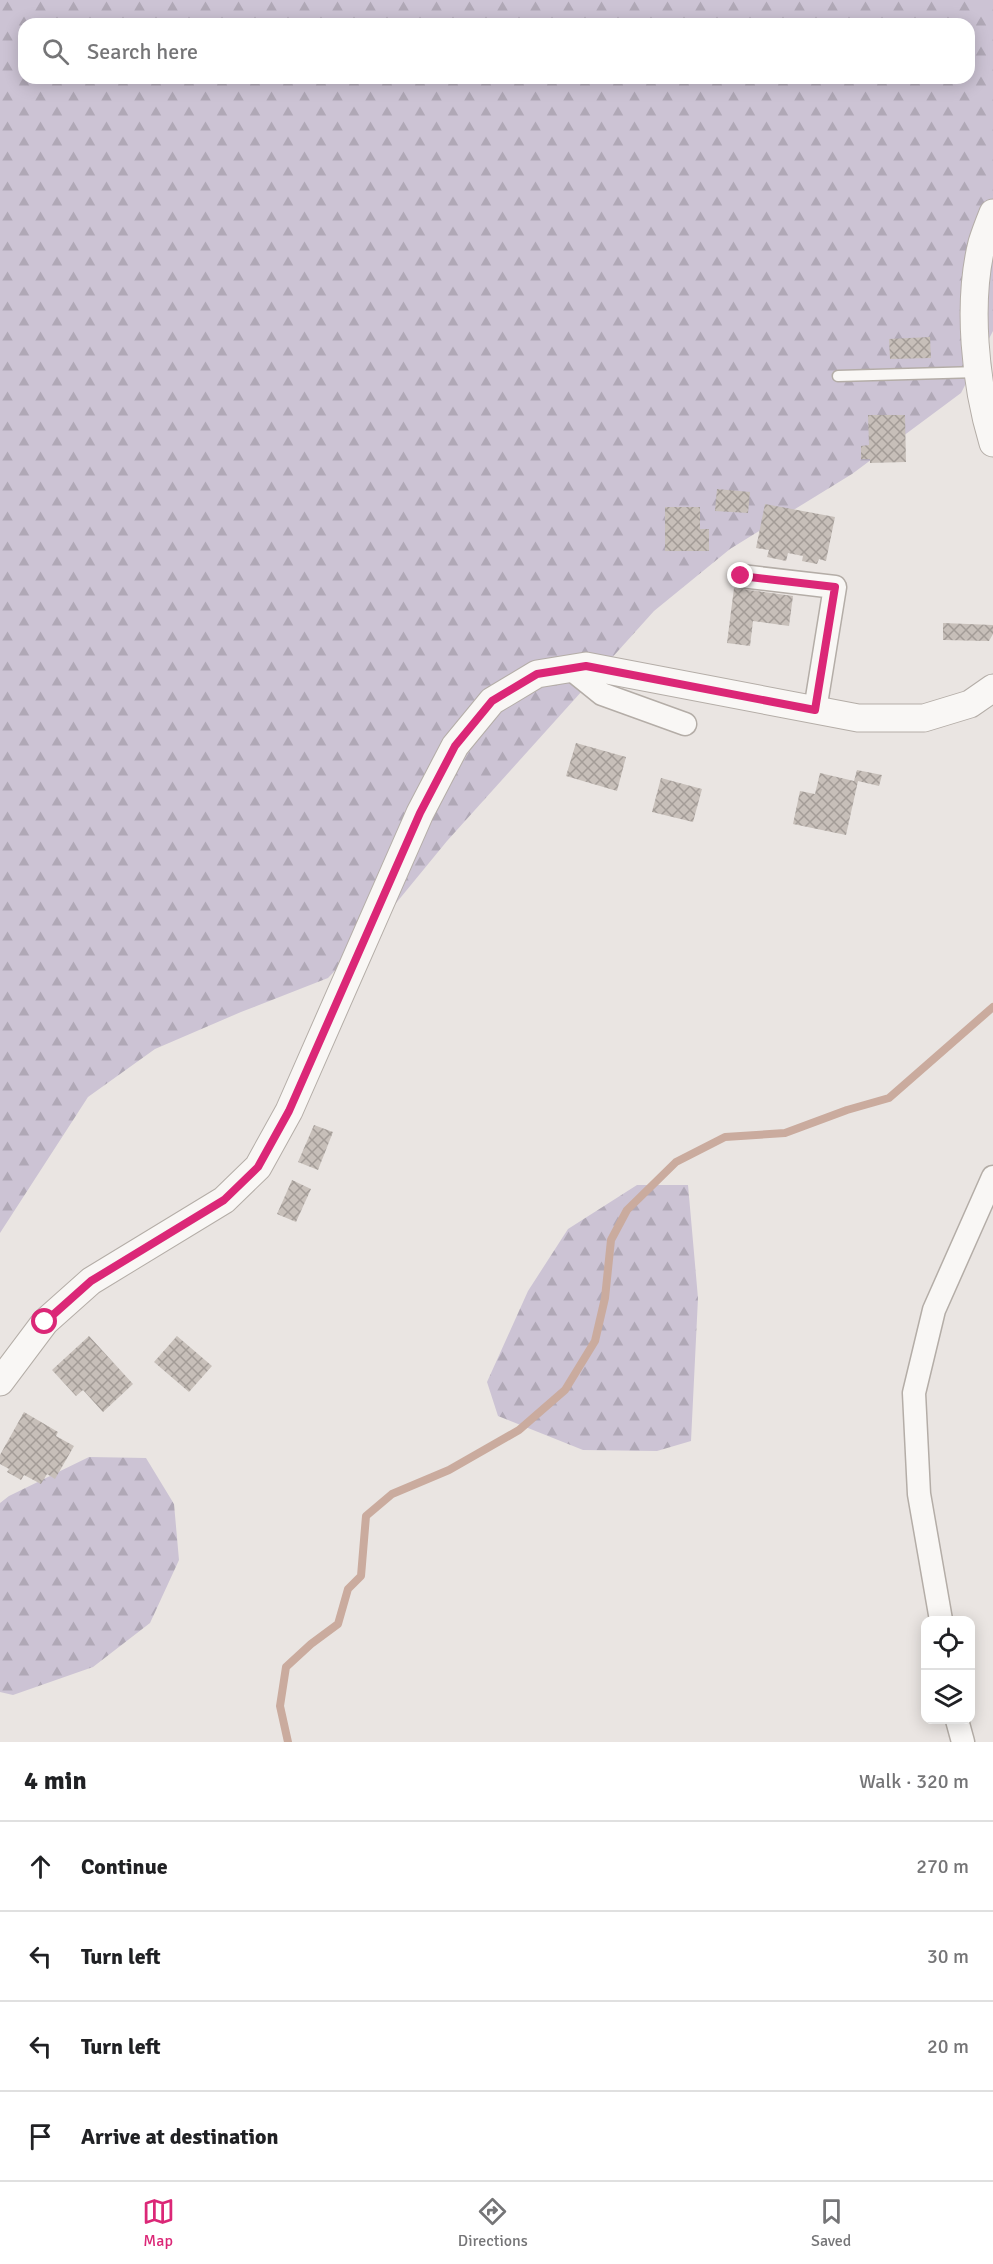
<!DOCTYPE html>
<meta charset="utf-8">
<style>
body{margin:0;font-family:Signika,sans-serif;background:#f6f6f6;color:#202124}
.controls{position:absolute;right:18px;bottom:18px;display:grid;overflow:hidden;border-radius:12px;box-shadow:0 3px 15px #0003}
.controls button{width:54px;height:54px;display:grid;place-items:center;padding:0;border:0;border-bottom:2px solid #e0e0e0;background:#fff;color:#202124;font:30px sans-serif}
.stop{position:absolute;width:18px;height:18px;margin:-14px;border:4px solid #db2777;border-radius:50%;background:#fff}
.stop.end{background:#db2777;border-color:#fff;box-shadow:0 2px 6px #0008}
.list{margin:0;padding:0;list-style:none}
h2{display:flex;justify-content:space-between;align-items:center;height:78px;margin:0;padding:0 24px;font-size:26px}
h2 small{font-size:20px;font-weight:400;color:#757577}
.list li{display:grid;grid-template-columns:39px 1fr auto;gap:18px;align-items:center;box-sizing:border-box;height:90px;padding:0 24px;border-top:2px solid #e0e0e0}
.list b{display:block;font-size:22px;white-space:nowrap}
.list em{font-size:20px;font-style:normal;color:#757577}
.icon{flex:none;width:33px;height:33px;fill:none;stroke:currentColor;stroke-width:2;stroke-linecap:round;stroke-linejoin:round}
.map{position:relative;flex:none;width:993px;height:1742px;overflow:hidden}
.search{position:absolute;background:#fff;box-shadow:0 3px 15px #0003;left:18px;right:18px;top:18px;height:66px;display:flex;align-items:center;gap:15px;box-sizing:border-box;padding:0 21px;border-radius:18px;color:#757577;font-size:22px}
.sheet{height:438px;background:#fff}
nav{display:flex;justify-content:space-around;align-items:center;box-sizing:border-box;height:84px;border-top:2px solid #e0e0e0;background:#fff;font-size:16px;color:#757577}
nav a{display:grid;justify-items:center;gap:3px}
nav .on{color:#db2777}
.map>svg:first-child{display:block}
.forest{fill:url(#forest-firs);fill-rule:evenodd}
.lines{fill:none;stroke-linecap:round;stroke-linejoin:round}
.stream{stroke:#caab9e;stroke-width:8}
.building{fill:url(#building-cross-hatch)}
.service-casing{stroke:#b4ada7;stroke-width:13}
.minor-casing{stroke:#b4ada7;stroke-width:25}
.tertiary-casing{stroke:#b4ada7;stroke-width:29}
.service{stroke:#f9f7f5;stroke-width:10}
.minor{stroke:#f9f7f5;stroke-width:22}
.tertiary{stroke:#f9f7f5;stroke-width:27}
.route{stroke:#db2777;stroke-width:8}
</style>
<div class="map">
<svg width="993" height="1742" viewBox="0 0 993 1742">
<defs>
<pattern id="forest-firs" width="22" height="20" patternUnits="userSpaceOnUse" patternTransform="scale(1.5)"><rect width="22" height="20" fill="#ccc3d4"/><path d="M5 1l3.5 6h-7zM16 11l3.5 6h-7z" fill="#b0a8b6"/></pattern>
<pattern id="building-cross-hatch" width="8" height="8" patternUnits="userSpaceOnUse" patternTransform="scale(1.5)"><rect width="8" height="8" fill="#c7bfb9"/><path d="M0 0l8 8M0 8l8-8" fill="none" stroke="#a39c97"/></pattern>
</defs>
<rect width="100%" height="100%" fill="#eae5e2"/>
<path class="forest" d="M0 0H993V331L961 393 852 474 730 549 654 611 447 841 374 930 328 978 241 1012 155 1049 88 1097 0 1233ZM24 24H969V78H24Z
M637 1185H688L698 1298 691 1441 657 1451 583 1450 498 1416 487 1382 528 1291 568 1229Z
M89 1457 146 1458 174 1504 179 1560 150 1623 93 1667 13 1695 0 1692V1503L9 1496Z"/>
<g class="lines">
<path class="stream" d="M288 1742 280 1706 286 1667 311 1644 338 1624 348 1589 361 1576 366 1516 392 1494 449 1470 519 1430 565 1390 595 1341 605 1298 611 1240 627 1210 676 1162 725 1137 785 1133 847 1110 889 1098 993 1007"/>
</g>
<path class="building" d="M930 337 931 358 890 359 889 339Z
M868 415H905L906 462 870 463V459H861V446L869 445Z
M717 489 750 492 748 513 715 511Z
M765 504 835 517 826 561 819 559 817 564 802 561 803 556 788 553 786 561 767 557 769 550 756 548Z
M665 507H700V529H709V551H665Z
M734 588 793 596 789 626 753 621 750 646 727 643Z
M943 623 993 625V634L989 641 943 640Z
M576 743 626 757 617 791 566 776Z
M857 770 882 775 879 786 858 781 846 835 793 824 800 791 815 794 820 773 854 781Z
M661 778 702 789 693 822 652 812Z
M314 1125 333 1132 318 1170 298 1162Z
M292 1180 311 1189 296 1222 277 1214Z
M89 1336 133 1384 103 1412 83 1390 76 1396 52 1370Z
M177 1336 212 1366 189 1392 154 1362Z
M24 1412 58 1432 56 1436 74 1446 55 1479 47 1474 41 1484 24 1475 21 1480 7 1472 9 1469 0 1464V1455Z"/>
<g class="lines">
<g class="service-casing">
<path id="service" d="M838 376 978 372"/>
</g>
<g class="minor-casing">
<path id="minor" d="M741 576 835 587 815 710
M571 669 602 694 685 724
M941 1620 919 1494 914 1393 934 1310 993 1177
M957 1720 963 1742"/>
</g>
<g class="tertiary-casing">
<path id="tertiary" d="M993 213C989 223 985 233 982 243 967 303 975 384 993 443
M0 1382 45 1322 91 1281 224 1200 258 1167 289 1111 420 813 455 746 492 701 537 674 586 666 858 718H924L970 704 993 688"/>
</g>
<use href="#service" class="service"/>
<use href="#minor" class="minor"/>
<use href="#tertiary" class="tertiary"/>
</g>
<g class="lines">
<path class="route" d="M45 1322 91 1281 224 1200 258 1167 289 1111 420 813 455 746 492 701 537 674 586 666 815 710 835 587 741 576"/>
</g>
</svg>
<div class="controls">
<button><svg class="icon" aria-label="locate" viewBox="0 0 24 24"><circle cx="12" cy="12" r="6"/><path d="M12 2v4M12 18v4M2 12h4M18 12h4"/></svg></button>
<button><svg class="icon" aria-label="layers" viewBox="0 0 24 24"><path d="M12 4l9 5-9 5-9-5zM3 14l9 5 9-5"/></svg></button>
</div>
<div class="stop" style="left:45px;top:1322px"></div>
<div class="stop end" style="left:741px;top:576px"></div>
<div class="search"><svg class="icon" aria-label="search" viewBox="0 0 24 24"><circle cx="10" cy="10" r="6"/><path d="M15 15l6 6"/></svg>Search here</div>
</div>
<section class="sheet">
<h2>4 min<small>Walk · 320 m</small></h2>
<ul class="list">
<li><svg class="icon" aria-label="ahead" viewBox="0 0 24 24"><path d="M12 20V5M6 11l6-6 6 6"/></svg><div><b>Continue</b></div><em>270 m</em></li>
<li><svg class="icon" aria-label="left" viewBox="0 0 24 24"><path d="M17 20v-9H6M10 6l-5 5 5 5"/></svg><div><b>Turn left</b></div><em>30 m</em></li>
<li><svg class="icon" aria-label="left" viewBox="0 0 24 24"><path d="M17 20v-9H6M10 6l-5 5 5 5"/></svg><div><b>Turn left</b></div><em>20 m</em></li>
<li><svg class="icon" aria-label="arrive" viewBox="0 0 24 24"><path d="M6 21V4h12l-3 4 3 4H6"/></svg><div><b>Arrive at destination</b></div></li>
</ul>
</section>
<nav>
<a class="on"><svg class="icon" aria-label="map" viewBox="0 0 24 24"><path d="M3 6l6-2 6 2 6-2v14l-6 2-6-2-6 2zM9 4v14M15 6v14"/></svg>Map</a>
<a><svg class="icon" aria-label="directions" viewBox="0 0 24 24"><path d="M12 3l9 9-9 9-9-9zM9 14v-3h6M13 9l2 2-2 2"/></svg>Directions</a>
<a><svg class="icon" aria-label="saved" viewBox="0 0 24 24"><path d="M7 4h10v16l-5-4-5 4z"/></svg>Saved</a>
</nav>
